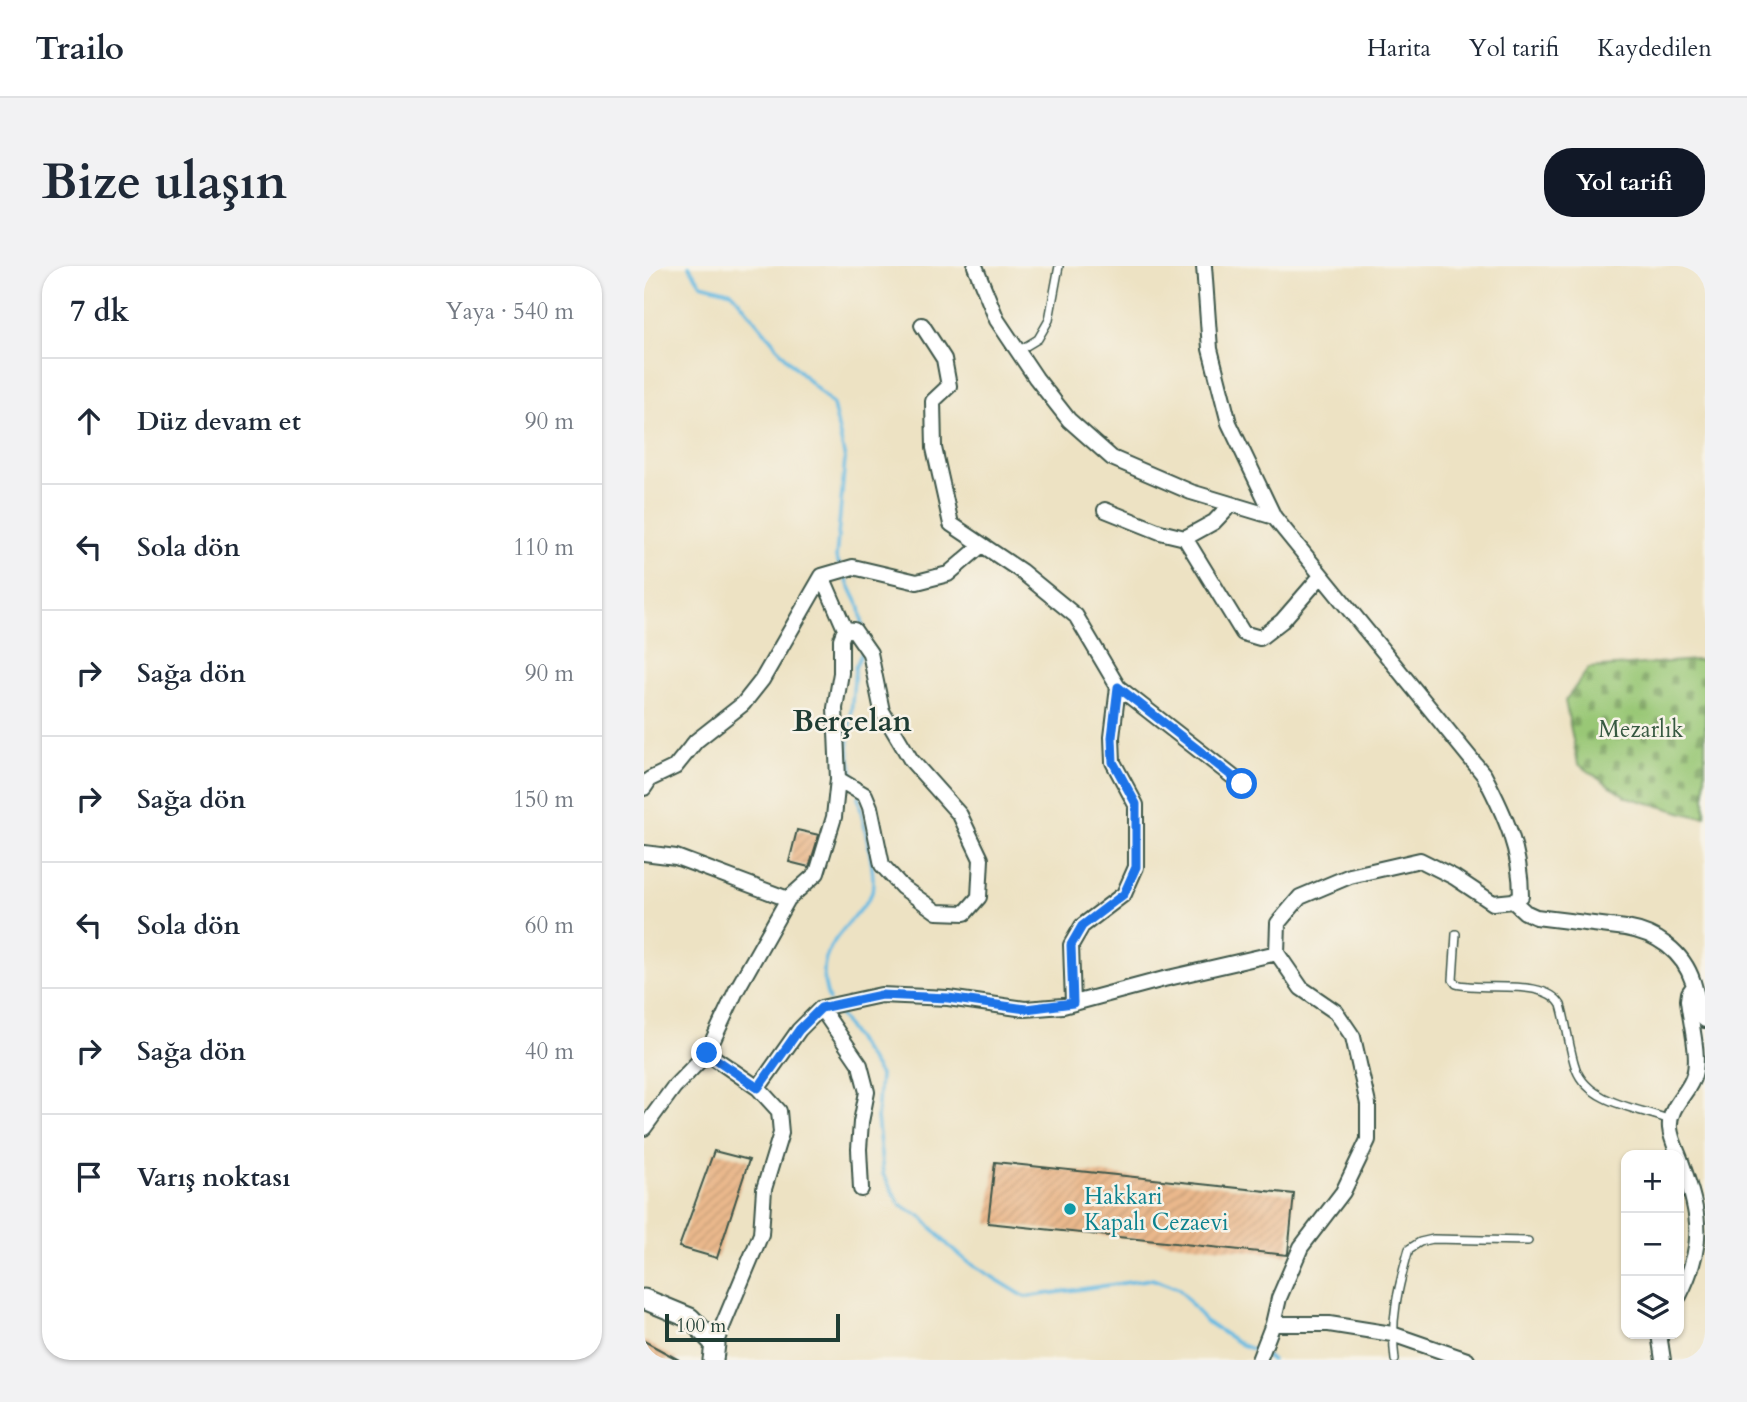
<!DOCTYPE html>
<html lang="tr">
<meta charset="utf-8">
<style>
body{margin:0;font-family:Cardo,serif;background:#f2f2f3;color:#1f2937}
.controls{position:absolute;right:21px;bottom:21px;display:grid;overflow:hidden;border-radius:14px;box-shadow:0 2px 5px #0004}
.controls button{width:63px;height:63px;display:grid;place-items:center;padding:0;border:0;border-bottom:2px solid #e0e1e3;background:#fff;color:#1f2937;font:35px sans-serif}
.scale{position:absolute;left:21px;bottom:18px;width:175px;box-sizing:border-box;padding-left:7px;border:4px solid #1f3d34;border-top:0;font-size:19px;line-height:24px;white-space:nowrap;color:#1f3d34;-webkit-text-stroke:5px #f7f3e8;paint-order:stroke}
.stop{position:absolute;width:21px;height:21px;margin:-16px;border:5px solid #1a73e8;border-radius:50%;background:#fff}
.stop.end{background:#1a73e8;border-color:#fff;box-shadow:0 2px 7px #0008}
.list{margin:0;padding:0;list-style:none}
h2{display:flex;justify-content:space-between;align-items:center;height:91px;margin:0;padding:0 28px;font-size:30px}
h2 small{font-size:23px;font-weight:400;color:#747a83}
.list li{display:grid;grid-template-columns:46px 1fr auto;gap:21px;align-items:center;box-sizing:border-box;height:126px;padding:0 28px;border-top:2px solid #e0e1e3}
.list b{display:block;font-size:26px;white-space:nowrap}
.list em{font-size:23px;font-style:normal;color:#747a83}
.icon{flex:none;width:38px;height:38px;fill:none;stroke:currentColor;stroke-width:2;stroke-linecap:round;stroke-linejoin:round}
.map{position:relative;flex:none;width:1061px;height:1094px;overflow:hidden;border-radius:28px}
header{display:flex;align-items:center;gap:42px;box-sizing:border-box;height:98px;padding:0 35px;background:#fff;border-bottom:2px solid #e0e1e3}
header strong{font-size:33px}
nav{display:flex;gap:38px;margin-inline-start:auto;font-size:24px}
.intro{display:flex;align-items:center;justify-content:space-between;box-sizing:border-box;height:168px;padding:0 42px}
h1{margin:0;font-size:49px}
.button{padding:18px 32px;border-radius:28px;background:#111827;color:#fff;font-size:24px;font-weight:700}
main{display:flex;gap:42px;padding:0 42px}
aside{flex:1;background:#fff;border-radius:28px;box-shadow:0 2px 5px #0004}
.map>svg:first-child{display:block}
.cemetery{fill:url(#cemetery-stones);stroke:#5c8255;stroke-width:2}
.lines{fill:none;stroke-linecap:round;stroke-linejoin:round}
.stream{stroke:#65bae2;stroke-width:3.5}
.building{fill:url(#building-hatch)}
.lane-casing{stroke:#3e5649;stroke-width:10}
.street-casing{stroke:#3e5649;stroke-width:18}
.secondary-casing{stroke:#3e5649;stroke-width:23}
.lane{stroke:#fff;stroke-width:7}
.street{stroke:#fff;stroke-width:14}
.secondary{stroke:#fff;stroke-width:19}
.route{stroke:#1a73e8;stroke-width:9}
.culture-dot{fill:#0f9aa8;stroke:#f7f3e8;stroke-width:2.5}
.labels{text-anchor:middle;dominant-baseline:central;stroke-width:5;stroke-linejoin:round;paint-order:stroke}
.park-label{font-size:23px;fill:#375941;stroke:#f7f3e8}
.culture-label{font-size:23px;fill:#0d838f;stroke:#f7f3e8;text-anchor:start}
.district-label{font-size:30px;font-weight:bold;fill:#1f3d34;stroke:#f7f3e8}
</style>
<header>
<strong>Trailo</strong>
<nav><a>Harita</a><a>Yol tarifi</a><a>Kaydedilen</a></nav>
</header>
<div class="intro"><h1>Bize ulaşın</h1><a class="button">Yol tarifi</a></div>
<main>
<aside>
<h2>7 dk<small>Yaya · 540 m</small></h2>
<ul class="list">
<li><svg class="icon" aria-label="ahead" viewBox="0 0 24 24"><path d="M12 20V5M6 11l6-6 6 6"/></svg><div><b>Düz devam et</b></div><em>90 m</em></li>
<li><svg class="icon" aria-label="left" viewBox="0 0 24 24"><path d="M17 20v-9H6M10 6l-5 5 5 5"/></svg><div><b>Sola dön</b></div><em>110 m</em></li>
<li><svg class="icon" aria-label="right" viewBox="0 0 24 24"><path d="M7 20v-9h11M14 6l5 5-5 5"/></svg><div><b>Sağa dön</b></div><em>90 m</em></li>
<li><svg class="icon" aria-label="right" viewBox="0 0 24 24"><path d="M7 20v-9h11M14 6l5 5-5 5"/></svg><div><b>Sağa dön</b></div><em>150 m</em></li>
<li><svg class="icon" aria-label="left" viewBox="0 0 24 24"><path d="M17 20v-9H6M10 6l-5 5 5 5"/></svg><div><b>Sola dön</b></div><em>60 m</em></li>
<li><svg class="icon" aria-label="right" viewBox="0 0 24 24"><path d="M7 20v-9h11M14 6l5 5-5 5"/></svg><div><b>Sağa dön</b></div><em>40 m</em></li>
<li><svg class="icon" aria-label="arrive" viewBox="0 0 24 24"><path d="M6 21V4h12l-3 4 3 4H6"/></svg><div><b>Varış noktası</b></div></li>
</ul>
</aside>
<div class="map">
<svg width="1061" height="1094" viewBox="0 0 1061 1094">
<defs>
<pattern id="cemetery-stones" width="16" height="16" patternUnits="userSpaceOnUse" patternTransform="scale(1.75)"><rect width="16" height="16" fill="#99c776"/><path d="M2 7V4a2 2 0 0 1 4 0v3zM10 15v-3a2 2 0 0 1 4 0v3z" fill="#7ca362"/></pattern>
<pattern id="building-hatch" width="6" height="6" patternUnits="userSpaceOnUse" patternTransform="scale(1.75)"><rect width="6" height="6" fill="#eab88c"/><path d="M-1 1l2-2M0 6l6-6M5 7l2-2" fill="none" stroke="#c89f79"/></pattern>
</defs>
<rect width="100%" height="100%" fill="#f7f3e8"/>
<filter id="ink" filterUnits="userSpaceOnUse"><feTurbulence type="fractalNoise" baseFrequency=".0143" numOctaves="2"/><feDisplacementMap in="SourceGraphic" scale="14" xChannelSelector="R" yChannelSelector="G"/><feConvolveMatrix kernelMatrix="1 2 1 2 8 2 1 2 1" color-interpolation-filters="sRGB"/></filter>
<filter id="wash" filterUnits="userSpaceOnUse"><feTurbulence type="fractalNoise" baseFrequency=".00686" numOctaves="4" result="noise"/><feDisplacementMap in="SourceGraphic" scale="28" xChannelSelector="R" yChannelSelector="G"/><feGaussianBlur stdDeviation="1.57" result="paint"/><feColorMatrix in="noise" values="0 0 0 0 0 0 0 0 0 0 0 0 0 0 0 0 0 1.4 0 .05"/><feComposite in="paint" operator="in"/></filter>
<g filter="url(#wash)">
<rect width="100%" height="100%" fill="#ede2c3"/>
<path class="cemetery" d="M1053 394 1061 395V550H1051L983 531 934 498 921 435 945 402Z"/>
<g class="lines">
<path class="stream" d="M45 0 57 18 88 26 145 95 189 139 201 193 192 292 196 300
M199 307 216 342 220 368
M211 519 204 483 211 402 218 386
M185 734C171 694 186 679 212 648 217 642 226 634 228 626 233 605 218 553 214 530
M192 744 236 809 233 851 239 908 256 939 278 951 304 979 324 996 381 1031 508 1013 535 1023 561 1055 598 1079 613 1085
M620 1089 628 1094"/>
</g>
<g id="blocks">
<path class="building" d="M153 564 175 569 165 601 145 596Z
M70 885 105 894 73 992 35 981Z
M351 896 650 928 644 987 643 989 344 957Z
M0 1075 35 1094H0Z"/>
</g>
</g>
<g filter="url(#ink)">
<use href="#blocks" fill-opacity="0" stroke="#3e5649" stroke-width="2"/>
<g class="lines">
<g class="lane-casing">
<path id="lane" d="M374 85 394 73 405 54 415 0
M812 668 809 714 812 718C839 726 901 711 917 739 923 759 925 783 932 803 945 838 996 842 1026 854
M751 1094C746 1054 754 1022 765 983L776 976 789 973 884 975"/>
</g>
<g class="street-casing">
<path id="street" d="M331 0 353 54 392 112 425 154 468 192 547 226 630 251
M560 0 566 83 585 157 630 251 840 509C861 549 877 584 877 630L869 635 849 637 810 611 776 594 706 610 656 631 634 657 633 687 657 722 692 746 709 771 724 838V874L699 926 657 981 635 1032 629 1058 615 1094
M278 59 300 93 305 120 289 135 290 182 307 258 377 305 432 350 474 421 598 518
M461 244 516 266 541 272 570 256 587 238
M541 272 599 367 616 372 638 355 677 310
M178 310 201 363
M0 522 6 513 31 501 52 475 99 438 118 414 178 310 209 301 273 316 304 308 338 279
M0 587 32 591 144 633
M869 635 881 646 892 651 982 662C1012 667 1039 685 1049 716 1053 729 1055 741 1061 754
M429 737 427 679 438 660 480 628 492 601V539L469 496 468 471 474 421
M177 742 216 799 223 826 217 856 215 883 217 923
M63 787 114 822 135 845 137 867 120 923 117 968 71 1078
M114 822 155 764 177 742 237 729 304 732 381 743 419 740 520 713 633 687
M0 862 30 821 63 787 92 725 144 633 173 607 190 551 194 513 191 442 197 407V373L201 363 210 364 226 387 238 445 267 494 316 549 337 593 335 631 321 647 293 646 258 621 238 599 226 541 221 529 194 513
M1035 1030C1061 979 1057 951 1038 898 1034 886 1027 874 1026 862 1024 840 1045 828 1050 809 1056 790 1046 755 1044 734L1045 727 1050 720
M629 1058H685L748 1068 823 1094
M1015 1068 1019 1094"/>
</g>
<g class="secondary-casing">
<path id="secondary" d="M0 1033 46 1052 71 1078 69 1094"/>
</g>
<use href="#lane" class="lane"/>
<use href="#street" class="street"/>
<use href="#secondary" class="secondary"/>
</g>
</g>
<g class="lines" filter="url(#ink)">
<path class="route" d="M63 787 114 822 155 764 177 742 237 729 304 732 382 743 429 737 427 679 438 660 480 628 492 601V538L469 496 468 471 474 421 598 518"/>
</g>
<circle class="culture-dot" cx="426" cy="943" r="7"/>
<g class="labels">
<g class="park-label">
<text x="997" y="463">Mezarlık</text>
</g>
<g class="culture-label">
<text x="440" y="930">Hakkari<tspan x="440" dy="26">Kapalı Cezaevi</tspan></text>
</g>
<g class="district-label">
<text x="208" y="455">Berçelan</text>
</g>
</g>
</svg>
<div class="controls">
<button>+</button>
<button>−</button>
<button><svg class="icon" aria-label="layers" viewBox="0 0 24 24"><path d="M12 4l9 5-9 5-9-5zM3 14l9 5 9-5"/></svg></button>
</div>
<div class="scale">100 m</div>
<div class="stop" style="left:598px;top:518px"></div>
<div class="stop end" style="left:63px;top:787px"></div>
</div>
</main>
